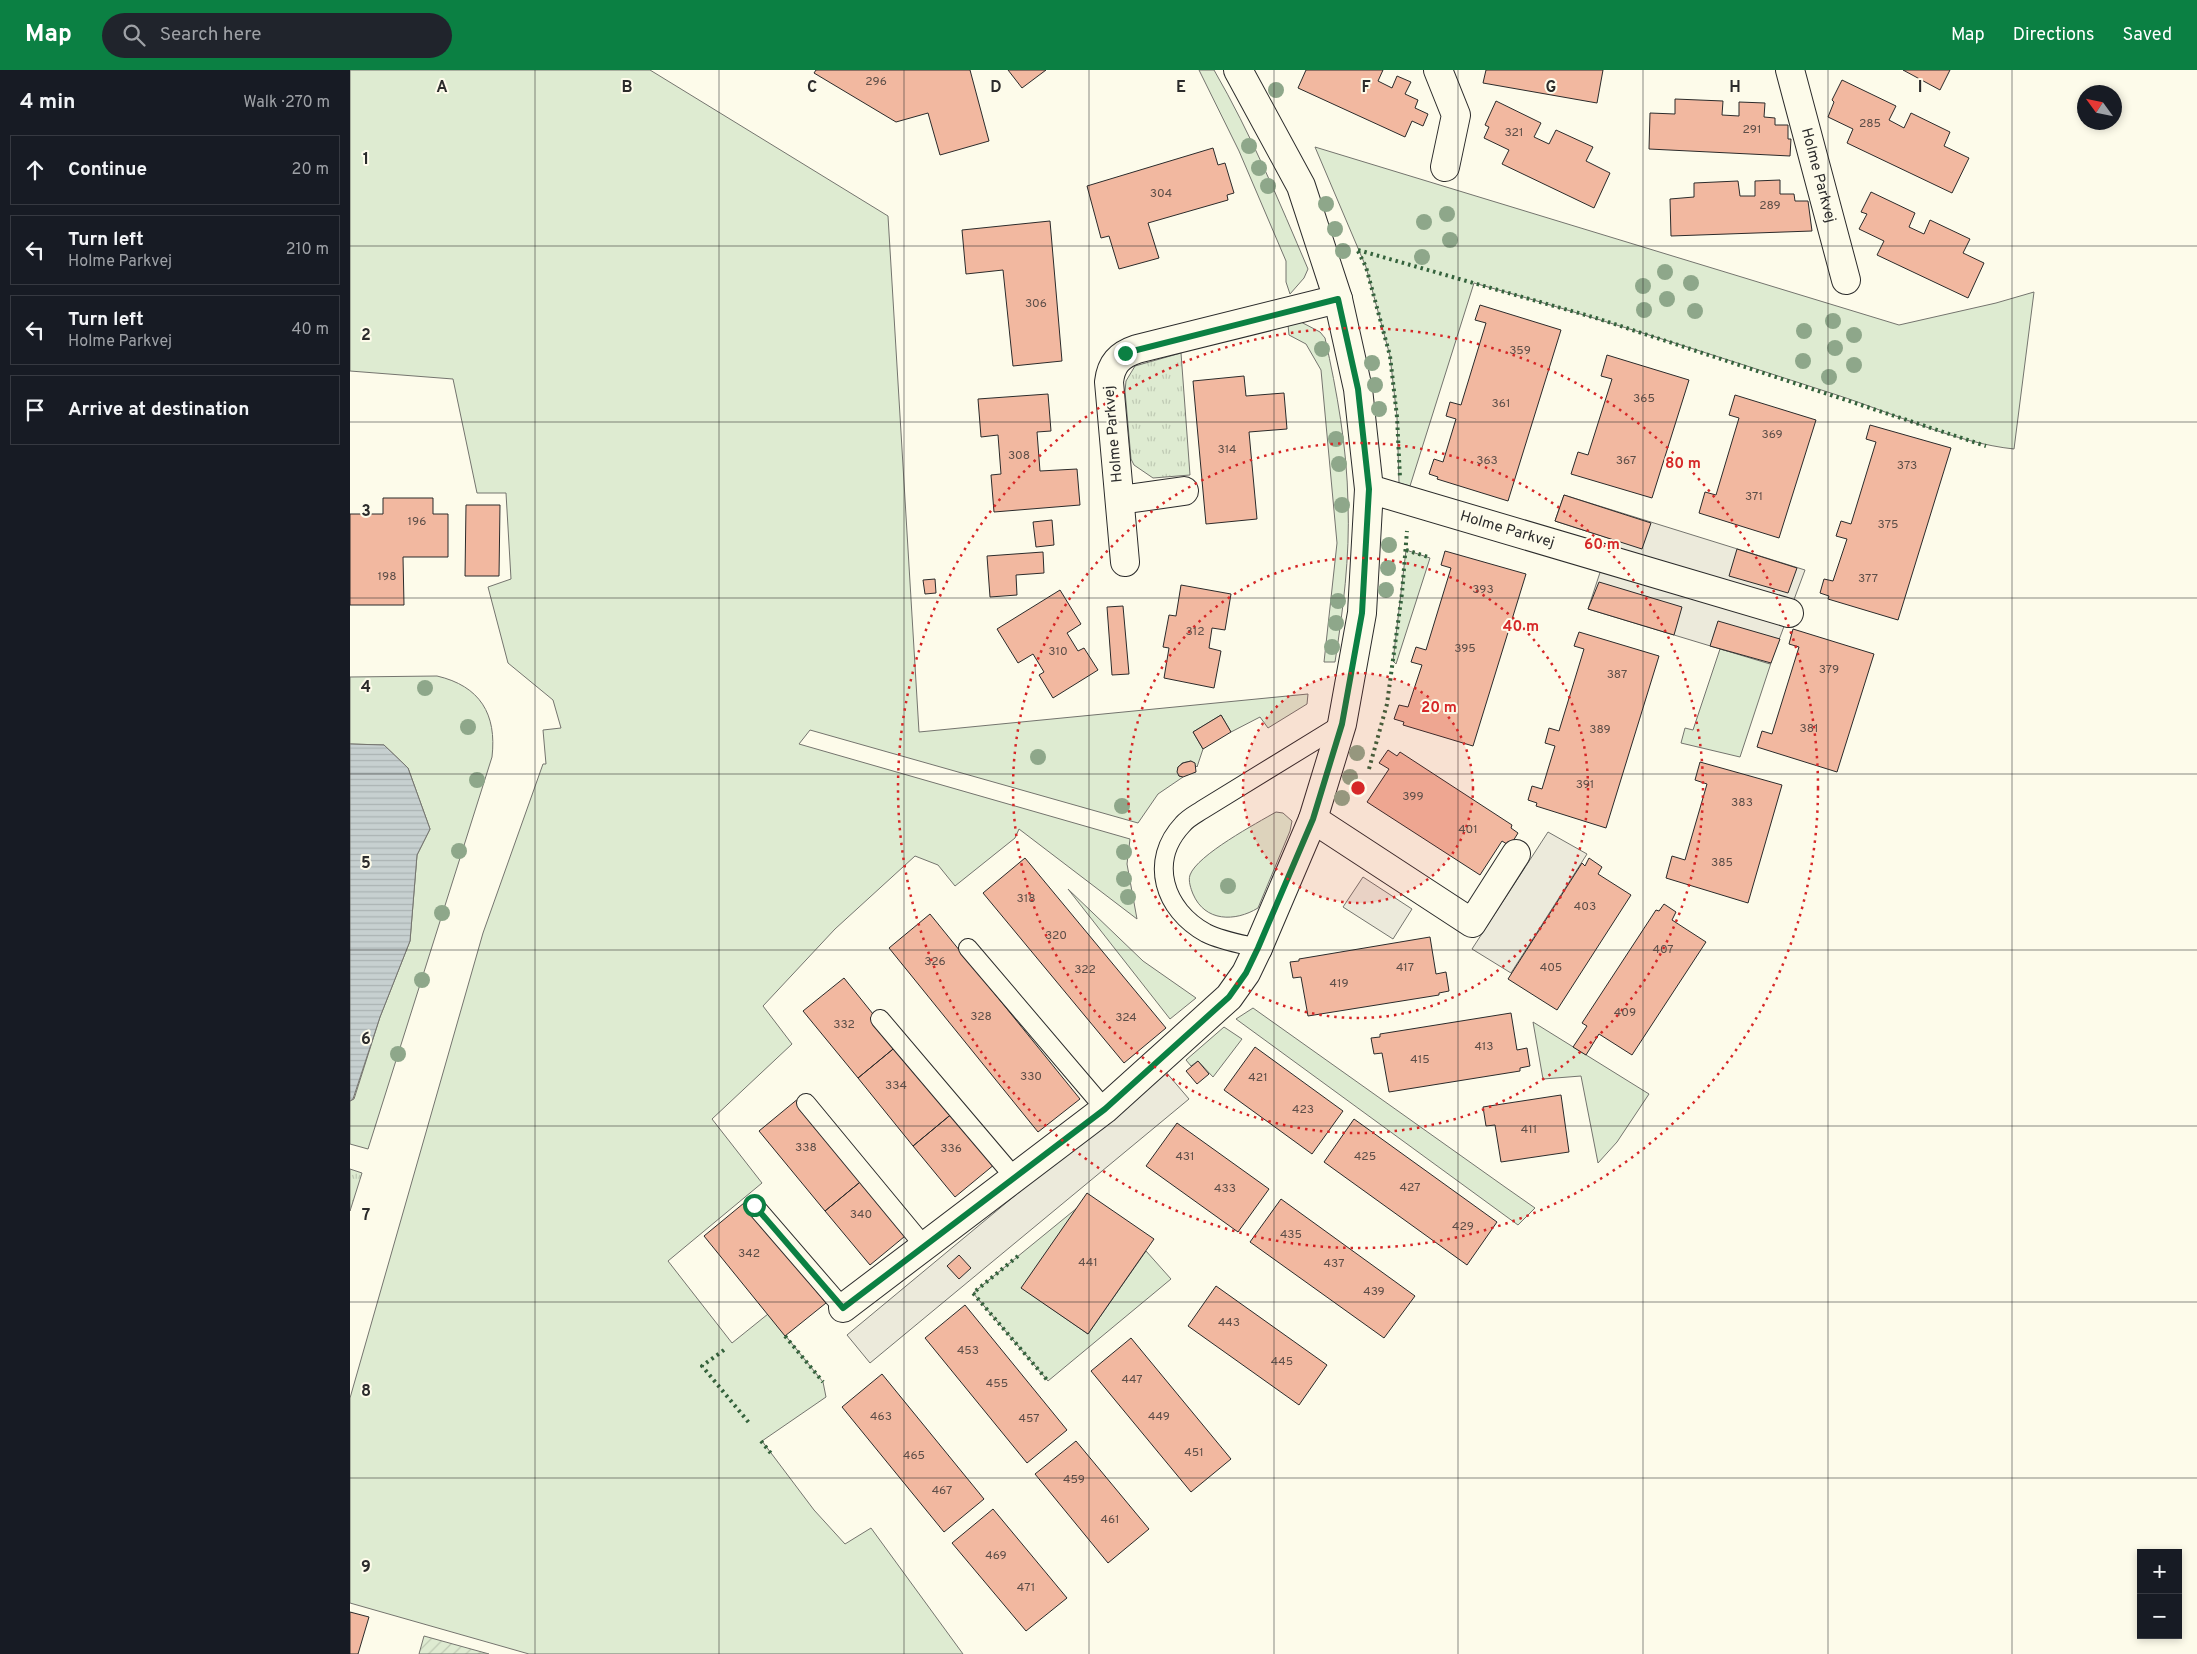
<!DOCTYPE html>
<meta charset="utf-8">
<style>
body{margin:0;font-family:Overpass,sans-serif;background:#20242c;color:#f1f3f6}
.controls{position:absolute;right:15px;bottom:15px;display:grid;overflow:hidden;border-radius:0px;box-shadow:0 2px 8px #0003}
.controls button{width:45px;height:45px;display:grid;place-items:center;padding:0;border:0;border-bottom:1px solid #363941;background:#171b24;color:#f1f3f6;font:25px sans-serif}
.compass{position:absolute;left:1727px;top:15px;width:45px;height:45px;border-radius:50%;background:#171b24;box-shadow:0 2px 8px #0003;rotate:303deg}
.stop{position:absolute;width:15px;height:15px;margin:-11px;border:4px solid #0b8043;border-radius:50%;background:#fff}
.stop.end{background:#0b8043;border-color:#fff;box-shadow:0 1px 5px #0008}
.list{margin:0;padding:0;list-style:none}
h2{display:flex;justify-content:space-between;align-items:center;height:65px;margin:0;padding:0 20px;font-size:21px}
h2 small{font-size:16px;font-weight:400;color:#9ea1a6}
.list li{display:grid;grid-template-columns:32px 1fr auto;gap:15px;align-items:center;box-sizing:border-box;height:70px;margin:0 10px 10px;padding:0 10px;border:1px solid #363941;border-radius:0px}
.list b{display:block;font-size:19px;white-space:nowrap}
.list p{margin:0;font-size:16px;white-space:nowrap;color:#9ea1a6}
.list em{font-size:16px;font-style:normal;color:#9ea1a6}
.icon{flex:none;width:28px;height:28px;fill:none;stroke:currentColor;stroke-width:2;stroke-linecap:round;stroke-linejoin:round}
.map{position:relative;flex:none;width:1847px;height:1584px;overflow:hidden}
header{display:flex;align-items:center;gap:30px;box-sizing:border-box;height:70px;padding:0 25px;background:#0b8043;color:#fff}
header strong{font-size:24px}
nav{display:flex;gap:28px;margin-inline-start:auto;font-size:18px}
.search{width:350px;height:45px;background:#20242c;display:flex;align-items:center;gap:12px;box-sizing:border-box;padding:0 18px;border-radius:28px;color:#9ea1a6;font-size:19px}
main{display:flex}
aside{flex:1;background:#171b24}
.map>svg:first-child{display:block}
.grass{fill:#deebd1;stroke:#74746e}
.park{fill:url(#park-tufts);stroke:#74746e}
.garden{fill:url(#garden-furrows);stroke:#74746e}
.parking{fill:#eceadb;stroke:#74746e}
.water{fill:url(#water-rules);stroke:#74746e}
.building{fill:#f2b8a0;stroke:#2b2b2b}
.lines{fill:none;stroke-linecap:round;stroke-linejoin:round}
.service-casing{stroke:#2b2b2b;stroke-width:20}
.minor-casing{stroke:#2b2b2b;stroke-width:30}
.tertiary-casing{stroke:#2b2b2b;stroke-width:30}
.service{stroke:#fdfbea;stroke-width:18}
.minor{stroke:#fdfbea;stroke-width:28}
.tertiary{stroke:#fdfbea;stroke-width:28}
.hedge{stroke:#34623c;stroke-width:4;stroke-dasharray:2.5 4;stroke-linecap:butt}
.tree{fill:#8ea78a}
.route{stroke:#0b8043;stroke-width:6}
.grid{fill:none;stroke:#2b2b2b;stroke-width:1;stroke-opacity:0.55}
.ring{fill:none;stroke:#d62828;stroke-width:2.5;stroke-dasharray:2.5 5}
.labels{text-anchor:middle;dominant-baseline:central;stroke-width:4;stroke-linejoin:round;paint-order:stroke}
.number-label{font-size:12px;fill:#5d4e48}
.street-label{font-size:15px;fill:#2b2b2b;stroke:#fdfbea}
.grid-label{font-size:16px;text-anchor:middle;font-weight:bold;fill:#2b2b2b;stroke:#fdfbea;stroke-width:4;stroke-linejoin:round;paint-order:stroke}
.centre{fill:#d62828;stroke:#fdfbea;stroke-width:2.5}
.ring-label{font-size:15px;text-anchor:middle;font-weight:bold;fill:#d62828;stroke:#fdfbea;stroke-width:4;stroke-linejoin:round;paint-order:stroke}
</style>
<header>
<strong>Map</strong>
<div class="search"><svg class="icon" aria-label="search" viewBox="0 0 24 24"><circle cx="10" cy="10" r="6"/><path d="M15 15l6 6"/></svg>Search here</div>
<nav><a>Map</a><a>Directions</a><a>Saved</a></nav>
</header>
<main>
<aside>
<h2>4 min<small>Walk · 270 m</small></h2>
<ul class="list">
<li><svg class="icon" aria-label="ahead" viewBox="0 0 24 24"><path d="M12 20V5M6 11l6-6 6 6"/></svg><div><b>Continue</b></div><em>20 m</em></li>
<li><svg class="icon" aria-label="left" viewBox="0 0 24 24"><path d="M17 20v-9H6M10 6l-5 5 5 5"/></svg><div><b>Turn left</b><p>Holme Parkvej</p></div><em>210 m</em></li>
<li><svg class="icon" aria-label="left" viewBox="0 0 24 24"><path d="M17 20v-9H6M10 6l-5 5 5 5"/></svg><div><b>Turn left</b><p>Holme Parkvej</p></div><em>40 m</em></li>
<li><svg class="icon" aria-label="arrive" viewBox="0 0 24 24"><path d="M6 21V4h12l-3 4 3 4H6"/></svg><div><b>Arrive at destination</b></div></li>
</ul>
</aside>
<div class="map">
<svg width="1847" height="1584" viewBox="0 0 1847 1584">
<defs>
<pattern id="park-tufts" width="24" height="20" patternUnits="userSpaceOnUse" patternTransform="scale(1.25)"><rect width="24" height="20" fill="#deebd1"/><path d="M3 7l-1-3M5 7V3M7 7l1-3M15 17l-1-3M17 17v-4M19 17l1-3" fill="none" stroke="#bfcab4"/></pattern>
<pattern id="garden-furrows" width="10" height="10" patternUnits="userSpaceOnUse" patternTransform="scale(1.25)"><rect width="10" height="10" fill="#deebd1"/><path d="M-1 1l2-2M0 10L10 0M9 11l2-2" fill="none" stroke="#bfcab4"/></pattern>
<pattern id="water-rules" width="6" height="5" patternUnits="userSpaceOnUse" patternTransform="scale(1.25)"><rect width="6" height="5" fill="#c7d0d0"/><path d="M0 2.5h6" fill="none" stroke="#abb3b3"/></pattern>
</defs>
<rect width="100%" height="100%" fill="#fdfbea"/>
<path class="grass" d="M0 0H300L538 146 569 662 958 624 957 634 918 658 910 647 881 662 871 645 843 662 853 679 847 697 841 691 832 693 828 697 829 706 833 707 808 724 788 753 460 660 449 674 780 769 777 794 787 849 669 759 665 768 605 816 588 795 565 786 485 859 413 936 442 974 362 1049 412 1113 318 1191 382 1273 418 1244 473 1312 476 1327 412 1371 464 1440 495 1474 521 1458 613 1584H179L0 1533V1328L133 863 193 694H196L193 660 211 658 203 630 158 593 138 517 161 509 156 423H127L103 309 0 301Z
M849 0H864C901 64 929 131 958 199L954 208 940 224 936 212V191L889 81Z
M965 77 1549 255 1646 233 1684 222 1664 379C1606 373 1543 343 1487 325 1366 286 1246 247 1124 213L1060 416 1049 413 1047 347 1040 286 1016 197Z
M951 252 970 262 975 268C987 322 997 377 998 433 1000 487 993 540 985 592H974L987 473 971 300 956 274 939 265 938 255Z
M1056 480 1080 488 1046 594 1043 591Z
M1370 579 1421 593 1390 687 1331 673 1335 658 1343 660Z
M87 606C130 616 147 644 142 687L18 1079 0 1074V1031L4 1029 30 947 60 871 67 785 80 759 58 698 34 675 0 674V607Z
M926 742 933 743 942 751 940 761 908 838C885 852 855 852 843 824 841 819 838 811 840 805 847 785 907 753 926 742Z
M718 819 793 891 846 928 820 949Z
M903 938 1155 1117 1185 1138 1168 1155 886 949Z
M1183 952 1299 1024 1267 1072 1248 1093 1231 1006 1193 1009Z
M874 957 892 969 863 1007 848 991 841 996 836 990Z
M727 1138 672 1218 738 1264 796 1181 821 1209 698 1311 623 1223Z"/>
<path class="park" d="M831 283 840 405 803 408 784 395 781 389 775 321 776 311 785 296Z
M0 1099 12 1103 0 1141Z"/>
<path class="garden" d="M74 1566 139 1584H69Z"/>
<path class="parking" d="M1214 425 1455 500 1420 594 1238 539 1261 469 1205 451Z
M1198 762 1237 784 1161 903 1122 879Z
M1013 807 1062 839 1043 869 993 837Z
M815 1001 839 1029 520 1293 497 1265Z"/>
<path class="water" d="M0 674 34 675 58 698 80 759 67 785 60 871 30 947 3 1029 0 1031Z"/>
<path class="building" d="M466 0H620L639 71 590 85 578 43 546 52 464 3Z
M658 0H696L672 18Z
M956 0H1033L1028 11 1042 18 1047 6 1061 12 1055 24 1068 30 1065 38 1078 44 1073 56 1062 51 1055 67 948 18Z
M1136 0H1253L1247 33 1133 13Z
M1553 0H1600L1590 20Z
M1492 10 1546 36 1539 50 1554 58 1561 43 1600 62 1594 76 1619 88 1602 123 1497 73 1503 59 1478 47 1484 32 1482 30Z
M1325 29 1373 31 1372 45 1389 46V32L1415 33 1414 47 1425 48V55H1438V69H1441L1440 86 1299 79 1300 43 1325 44Z
M1146 31 1191 53 1184 67 1199 74 1206 60 1243 77 1236 91 1260 103 1244 138 1152 94 1159 80 1134 68 1139 57 1135 55Z
M863 78 868 95 875 93 884 123 877 125 878 130 798 153 809 188 769 199 759 166 751 168 737 116Z
M1430 110V124H1444L1445 131H1458L1462 161 1321 166 1320 129 1344 127V113L1388 111 1390 126H1405V111Z
M1521 122 1565 143 1559 157 1574 164 1580 150 1620 169 1613 183 1634 193 1618 228 1527 185 1534 171 1509 159 1517 144 1511 142Z
M700 151 712 291 663 296 653 200 616 204 612 160Z
M1130 235 1211 260 1158 431 1087 409 1088 407 1079 404 1084 389 1093 392 1106 349 1096 346 1100 332 1111 335 1136 253 1125 250Z
M1257 285 1339 310 1302 428 1221 404 1228 382 1238 385 1262 309 1251 306Z
M894 306 896 326 934 323 937 359 899 362 907 449 856 454 843 311Z
M698 324 701 361 687 362 690 401 727 399 730 435 644 442 641 405 651 404 648 365 631 367 628 329Z
M1385 325 1466 350 1429 468 1349 443 1355 422 1366 425 1389 348 1379 345Z
M1520 355 1601 378 1548 550 1478 529 1479 526 1470 523 1474 509 1483 511 1497 469 1486 466 1491 451 1501 454 1526 372 1516 369Z
M1214 425 1301 453 1292 479 1205 451Z
M33 428H83V444H98V487H53L54 535H0V444H33Z
M116 435H150L149 506H115Z
M702 450 704 475 686 477 683 452Z
M1387 479 1447 498 1438 523 1379 506Z
M1095 481 1176 504 1123 676 1053 655 1054 652 1044 649 1049 635 1058 637 1072 595 1061 592 1066 577 1076 580 1101 498 1091 495Z
M693 482 694 503 666 505 667 525 640 527 637 486Z
M585 509 586 523 575 524 573 510Z
M1249 512 1332 537 1324 565 1238 539Z
M831 515 881 524 875 560 862 558 859 578 871 581 864 618 814 608 819 578 813 577 819 545 826 546Z
M710 520 731 554 717 563 728 581 734 578 748 600 703 628 689 605 694 602 683 584 668 593 647 559Z
M773 536 779 604 762 605 757 537Z
M1368 551 1430 569 1421 593 1360 576Z
M1443 559 1524 584 1487 702 1407 677 1412 661 1422 664 1449 577 1439 574Z
M1229 562 1309 586 1256 758 1186 736 1187 733 1178 730 1182 716 1192 719 1205 676 1195 673 1199 658 1209 661 1234 579 1224 576Z
M871 645 881 662 853 679 843 662Z
M1038 680 1047 686 1050 682 1162 755 1161 758 1168 763 1160 776 1152 771 1130 805 1017 732 1039 699 1029 693Z
M841 691 845 693 846 702 833 707 829 706 827 702 828 697 833 693Z
M1350 692 1432 715 1398 833 1316 808 1322 786 1335 790 1357 714 1345 710Z
M675 788 816 958 774 993 633 823Z
M1239 788 1252 797 1248 804 1281 825 1207 940 1158 909 1232 793 1235 796Z
M1314 834 1326 842 1322 850 1356 872 1282 985 1249 964 1236 985 1223 977 1237 956 1232 953 1306 840 1309 841Z
M580 844 730 1029 688 1062 539 878Z
M1080 867 1086 904 1096 902 1099 921 1089 923V925L958 946 951 907 943 908 940 892 949 891V889Z
M494 908 548 975 508 1008 453 941Z
M1161 943 1167 980 1177 978 1180 996 1170 998V1001L1039 1022 1032 983 1024 984 1021 968 1030 967V964Z
M548 975 604 1042 563 1076 508 1008Z
M905 977 993 1041 962 1084 874 1020Z
M848 991 859 1004 847 1014 836 1001Z
M1211 1025 1219 1082 1151 1092 1145 1055 1136 1056 1133 1037Z
M449 1028 515 1108 475 1141 409 1061Z
M604 1042 645 1094 605 1127 563 1076Z
M1004 1049 1147 1152 1117 1195 974 1092Z
M827 1053 919 1119 888 1162 796 1096Z
M515 1108 560 1162 520 1195 475 1141Z
M737 1123 804 1169 738 1264 671 1218Z
M931 1129 1065 1226 1034 1268 900 1172Z
M394 1133 476 1233 435 1266 354 1166Z
M609 1185 621 1198 609 1209 597 1196Z
M866 1216 977 1295 949 1335 838 1256Z
M615 1235 717 1360 677 1393 575 1268Z
M781 1268 881 1389 841 1422 741 1301Z
M532 1304 634 1429 594 1462 492 1337Z
M726 1371 799 1459 758 1493 685 1404Z
M643 1439 717 1528 676 1561 602 1473Z
M0 1542 19 1547 8 1584H0Z"/>
<g class="lines">
<g class="service-casing">
<path id="service" d="M618 878 755 1039
M908 878C891 874 872 871 856 863 814 840 798 791 833 754 838 748 846 744 852 740L992 654
M530 949 665 1108
M456 1033 575 1177
M404 1135 493 1238"/>
</g>
<g class="minor-casing">
<g id="minor">
<path d="M1088 0 1106 45 1095 97"/>
<path id="s1" d="M1440 0 1496 210"/>
<path id="s2" d="M1019 419 1439 543"/>
<path d="M770 430 834 421"/>
<path d="M775 492 759 312C761 294 769 285 787 279L988 229"/>
<path d="M963 749 1122 853 1166 784"/>
<path d="M493 1238 755 1039 879 927 896 903 908 878"/>
</g>
</g>
<g class="tertiary-casing">
<path id="tertiary" d="M888 0 951 116 988 229 1008 319 1019 419 1012 543 992 654 963 749 908 878"/>
</g>
<use href="#service" class="service"/>
<use href="#minor" class="minor"/>
<use href="#tertiary" class="tertiary"/>
<path class="hedge" d="M1008 180 1246 248 1636 376
M1008 181 1016 197 1040 286 1047 347 1050 408
M1056 480 1078 487
M1019 699 1037 634 1052 523 1057 461
M668 1186 623 1223 698 1311
M435 1266 473 1312
M374 1280 352 1296 400 1354
M411 1371 423 1386"/>
</g>
<g class="tree">
<circle cx="926" cy="20" r="8"/>
<circle cx="899" cy="76" r="8"/>
<circle cx="909" cy="98" r="8"/>
<circle cx="918" cy="116" r="8"/>
<circle cx="976" cy="134" r="8"/>
<circle cx="1097" cy="144" r="8"/>
<circle cx="1074" cy="152" r="8"/>
<circle cx="985" cy="159" r="8"/>
<circle cx="1100" cy="170" r="8"/>
<circle cx="993" cy="181" r="8"/>
<circle cx="1072" cy="187" r="8"/>
<circle cx="1315" cy="202" r="8"/>
<circle cx="1341" cy="213" r="8"/>
<circle cx="1293" cy="216" r="8"/>
<circle cx="1317" cy="229" r="8"/>
<circle cx="1294" cy="240" r="8"/>
<circle cx="1345" cy="241" r="8"/>
<circle cx="1483" cy="251" r="8"/>
<circle cx="1454" cy="261" r="8"/>
<circle cx="1504" cy="265" r="8"/>
<circle cx="1485" cy="278" r="8"/>
<circle cx="972" cy="279" r="8"/>
<circle cx="1453" cy="291" r="8"/>
<circle cx="1022" cy="293" r="8"/>
<circle cx="1504" cy="295" r="8"/>
<circle cx="1479" cy="307" r="8"/>
<circle cx="1025" cy="315" r="8"/>
<circle cx="1029" cy="339" r="8"/>
<circle cx="986" cy="369" r="8"/>
<circle cx="989" cy="394" r="8"/>
<circle cx="992" cy="435" r="8"/>
<circle cx="1039" cy="475" r="8"/>
<circle cx="1038" cy="498" r="8"/>
<circle cx="1036" cy="520" r="8"/>
<circle cx="988" cy="531" r="8"/>
<circle cx="986" cy="553" r="8"/>
<circle cx="982" cy="577" r="8"/>
<circle cx="75" cy="618" r="8"/>
<circle cx="118" cy="657" r="8"/>
<circle cx="1007" cy="683" r="8"/>
<circle cx="688" cy="687" r="8"/>
<circle cx="1000" cy="707" r="8"/>
<circle cx="127" cy="710" r="8"/>
<circle cx="992" cy="728" r="8"/>
<circle cx="772" cy="736" r="8"/>
<circle cx="109" cy="781" r="8"/>
<circle cx="774" cy="782" r="8"/>
<circle cx="774" cy="809" r="8"/>
<circle cx="878" cy="816" r="8"/>
<circle cx="778" cy="827" r="8"/>
<circle cx="92" cy="843" r="8"/>
<circle cx="72" cy="910" r="8"/>
<circle cx="48" cy="984" r="8"/>
</g>
<g class="lines">
<path class="route" d="M404 1135 493 1238 755 1039 879 927 896 903 908 878 963 749 992 654 1012 543 1019 419 1008 319 988 229 775 283"/>
</g>
<path class="grid" d="M185 0V1584M369 0V1584M554 0V1584M739 0V1584M924 0V1584M1108 0V1584M1293 0V1584M1478 0V1584M1662 0V1584M0 176H1847M0 352H1847M0 528H1847M0 704H1847M0 880H1847M0 1056H1847M0 1232H1847M0 1408H1847"/>
<circle cx="1008" cy="718" r="115" fill="#d62828" fill-opacity=".12"/>
<g class="ring">
<circle cx="1008" cy="718" r="115"/>
<circle cx="1008" cy="718" r="230"/>
<circle cx="1008" cy="718" r="345"/>
<circle cx="1008" cy="718" r="460"/>
</g>
<g class="labels">
<g class="number-label">
<text x="526" y="12">296</text>
<text x="1520" y="54">285</text>
<text x="1402" y="60">291</text>
<text x="1164" y="63">321</text>
<text x="811" y="124">304</text>
<text x="1420" y="136">289</text>
<text x="686" y="234">306</text>
<text x="1170" y="281">359</text>
<text x="1294" y="329">365</text>
<text x="1151" y="334">361</text>
<text x="1422" y="365">369</text>
<text x="877" y="380">314</text>
<text x="669" y="386">308</text>
<text x="1137" y="391">363</text>
<text x="1276" y="391">367</text>
<text x="1557" y="396">373</text>
<text x="1404" y="427">371</text>
<text x="67" y="452">196</text>
<text x="1538" y="455">375</text>
<text x="37" y="507">198</text>
<text x="1518" y="509">377</text>
<text x="1133" y="520">393</text>
<text x="845" y="562">312</text>
<text x="1115" y="579">395</text>
<text x="708" y="582">310</text>
<text x="1479" y="600">379</text>
<text x="1267" y="605">387</text>
<text x="1459" y="659">381</text>
<text x="1250" y="660">389</text>
<text x="1235" y="715">391</text>
<text x="1063" y="727">399</text>
<text x="1392" y="733">383</text>
<text x="1118" y="760">401</text>
<text x="1372" y="793">385</text>
<text x="676" y="829">318</text>
<text x="1235" y="837">403</text>
<text x="706" y="866">320</text>
<text x="1313" y="880">407</text>
<text x="585" y="892">326</text>
<text x="1055" y="898">417</text>
<text x="1201" y="898">405</text>
<text x="735" y="900">322</text>
<text x="989" y="914">419</text>
<text x="1275" y="943">409</text>
<text x="631" y="947">328</text>
<text x="776" y="948">324</text>
<text x="494" y="955">332</text>
<text x="1134" y="977">413</text>
<text x="1070" y="990">415</text>
<text x="681" y="1007">330</text>
<text x="908" y="1008">421</text>
<text x="546" y="1016">334</text>
<text x="953" y="1040">423</text>
<text x="1179" y="1060">411</text>
<text x="456" y="1078">338</text>
<text x="601" y="1079">336</text>
<text x="835" y="1087">431</text>
<text x="1015" y="1087">425</text>
<text x="1060" y="1118">427</text>
<text x="875" y="1119">433</text>
<text x="511" y="1145">340</text>
<text x="1113" y="1157">429</text>
<text x="941" y="1165">435</text>
<text x="399" y="1184">342</text>
<text x="738" y="1193">441</text>
<text x="984" y="1194">437</text>
<text x="1024" y="1222">439</text>
<text x="879" y="1253">443</text>
<text x="618" y="1281">453</text>
<text x="932" y="1292">445</text>
<text x="782" y="1310">447</text>
<text x="647" y="1314">455</text>
<text x="531" y="1347">463</text>
<text x="809" y="1347">449</text>
<text x="679" y="1349">457</text>
<text x="844" y="1383">451</text>
<text x="564" y="1386">465</text>
<text x="724" y="1410">459</text>
<text x="592" y="1421">467</text>
<text x="760" y="1450">461</text>
<text x="646" y="1486">469</text>
<text x="676" y="1518">471</text>
</g>
<g class="street-label">
<text stroke="none"><textPath href="#s1" startOffset="109">Holme Parkvej</textPath></text>
<text transform="translate(764 364) rotate(-95)">Holme Parkvej</text>
<text stroke="none"><textPath href="#s2" startOffset="144">Holme Parkvej</textPath></text>
</g>
</g>
<g class="grid-label">
<text x="92" y="22">A</text>
<text x="277" y="22">B</text>
<text x="462" y="22">C</text>
<text x="646" y="22">D</text>
<text x="831" y="22">E</text>
<text x="1016" y="22">F</text>
<text x="1201" y="22">G</text>
<text x="1385" y="22">H</text>
<text x="1570" y="22">I</text>
<text x="16" y="94">1</text>
<text x="16" y="270">2</text>
<text x="16" y="446">3</text>
<text x="16" y="622">4</text>
<text x="16" y="798">5</text>
<text x="16" y="974">6</text>
<text x="16" y="1150">7</text>
<text x="16" y="1326">8</text>
<text x="16" y="1502">9</text>
</g>
<circle cx="1008" cy="718" r="8" class="centre"/>
<g class="ring-label">
<text x="1333" y="398">80 m</text>
<text x="1252" y="479">60 m</text>
<text x="1171" y="561">40 m</text>
<text x="1089" y="642">20 m</text>
</g>
</svg>
<div class="controls">
<button>+</button>
<button>−</button>
</div>
<svg class="compass" viewBox="-18 -18 36 36"><path d="M0-13l5 13h-10z" fill="#e53935"/><path d="M0 13l5-13h-10z" fill="#9ea1a6"/></svg>
<div class="stop" style="left:404px;top:1135px"></div>
<div class="stop end" style="left:775px;top:283px"></div>
</div>
</main>
